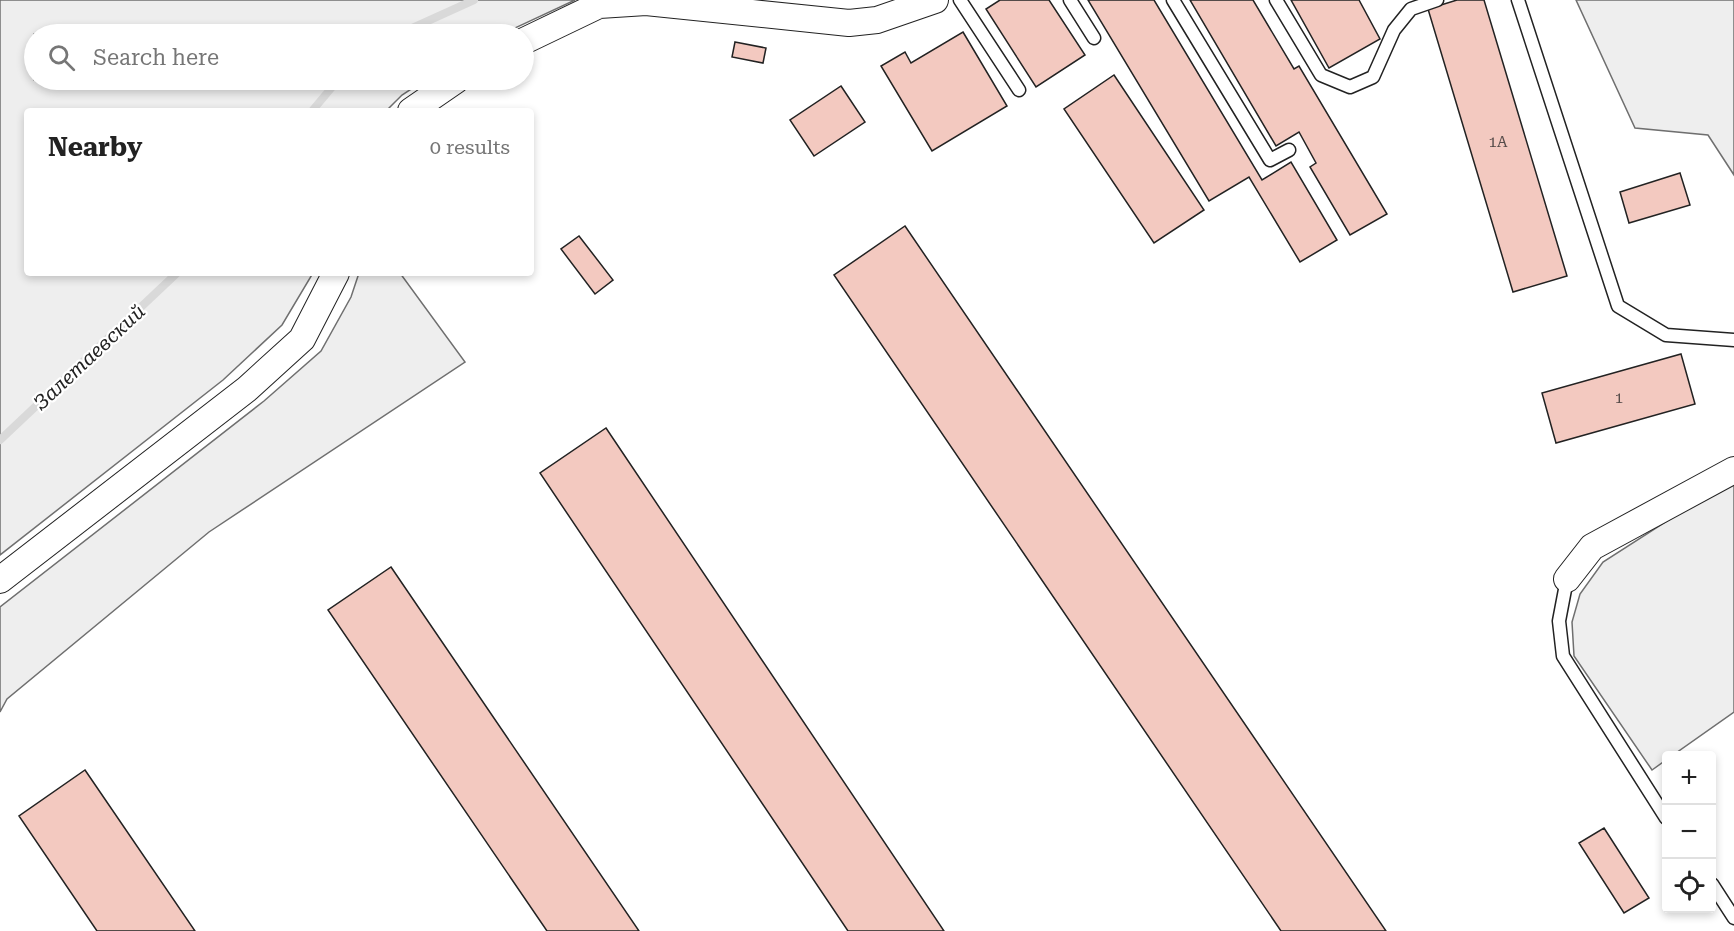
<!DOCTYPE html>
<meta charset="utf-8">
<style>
body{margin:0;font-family:"Roboto Serif",serif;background:#f2f2f2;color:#222}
.controls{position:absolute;right:18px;bottom:18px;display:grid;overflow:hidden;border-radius:6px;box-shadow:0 3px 9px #0003}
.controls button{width:54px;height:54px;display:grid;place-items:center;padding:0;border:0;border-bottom:2px solid #e0e0e0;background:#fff;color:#222;font:30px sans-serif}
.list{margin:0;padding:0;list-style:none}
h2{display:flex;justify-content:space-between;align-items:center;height:78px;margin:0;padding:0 24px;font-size:26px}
h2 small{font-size:20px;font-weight:400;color:#767676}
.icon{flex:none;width:33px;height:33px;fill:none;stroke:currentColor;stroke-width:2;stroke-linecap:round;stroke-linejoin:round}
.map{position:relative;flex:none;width:1734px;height:931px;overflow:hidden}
.search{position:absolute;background:#fff;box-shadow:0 3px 9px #0003;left:24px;top:24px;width:510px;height:66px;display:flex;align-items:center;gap:15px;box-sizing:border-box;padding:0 21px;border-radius:33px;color:#767676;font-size:22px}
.panel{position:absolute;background:#fff;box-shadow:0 3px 9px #0003;left:24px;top:108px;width:510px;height:168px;border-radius:6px}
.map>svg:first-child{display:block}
.green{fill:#eee;stroke:#6f6f6f;stroke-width:1.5}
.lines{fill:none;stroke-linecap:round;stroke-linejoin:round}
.stream{stroke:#d9d9d9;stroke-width:8}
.building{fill:#f3c9c0;stroke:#222;stroke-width:1.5}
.service-casing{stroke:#222;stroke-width:15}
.minor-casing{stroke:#222;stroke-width:28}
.service{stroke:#fff;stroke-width:12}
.minor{stroke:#fff;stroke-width:26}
.labels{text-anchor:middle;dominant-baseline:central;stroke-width:4.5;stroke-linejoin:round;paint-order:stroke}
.number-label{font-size:15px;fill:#564c4a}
.water-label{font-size:20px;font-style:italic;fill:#222;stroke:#fff}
</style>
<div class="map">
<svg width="1734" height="931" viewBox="0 0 1734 931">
<rect width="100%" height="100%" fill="#fff"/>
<path class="green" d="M0 0H575L502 34H34V80H425L402 95 386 111H27V273H313L282 325 223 380 0 555Z
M1576 0H1734V175L1708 135 1635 128Z
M359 273H400L465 362 209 532 7 699 0 712V607L264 401 321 351 351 297Z
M1734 481V712L1673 755 1666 756V760L1652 770 1574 656 1572 622 1580 594 1603 562 1720 487Z"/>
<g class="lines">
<path class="stream" d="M399 34 474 0
M312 111 338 80
M0 440 177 273"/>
</g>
<path class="building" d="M1000 0H1049L1085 55 1036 87 986 9Z
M1088 0H1154L1262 180 1291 162 1337 240 1300 262 1249 177 1209 201Z
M1190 0H1253L1294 69 1299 66 1387 214 1350 235 1310 167 1316 163 1299 132 1276 146Z
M1291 0H1359L1380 39 1329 68Z
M1457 0H1484L1567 276 1513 292 1428 9Z
M963 32 1007 106 932 151 881 66 905 52 911 63Z
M735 42 766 48 763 63 732 57Z
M1114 75 1204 210 1154 243 1064 109Z
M841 86 865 122 814 156 790 120Z
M1680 173 1690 205 1629 223 1620 192Z
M905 226 1386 931H1281L834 275Z
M579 236 613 280 595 294 561 249Z
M1681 354 1695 404 1556 443 1542 393Z
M606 428 944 931H848L540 473Z
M391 567 639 931H547L328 610Z
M85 770 195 931H97L19 816Z
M1604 828 1649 898 1624 913 1579 843Z"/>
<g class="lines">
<g class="service-casing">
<path id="service" d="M960 0 1019 90
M1070 0 1094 38
M1173 0 1270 160 1289 150
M1276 0 1321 75 1350 87 1373 77 1394 30 1411 9 1437 0
M1518 0 1618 306 1666 335 1734 340
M1567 579 1559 621 1563 656 1666 818
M1712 884 1734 918"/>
</g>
<g class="minor-casing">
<path id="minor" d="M524 41 599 5 646 2 849 23 877 20 935 0
M411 111 456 80
M1567 579 1592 547 1734 470
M0 580 247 389 302 339 336 273"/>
</g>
<use href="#service" class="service"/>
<use href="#minor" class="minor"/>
</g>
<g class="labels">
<g class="number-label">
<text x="1498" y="142">1А</text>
<text x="1619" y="398">1</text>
</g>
<g class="water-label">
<text transform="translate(89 357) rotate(-43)">Залетаевский</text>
</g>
</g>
</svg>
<div class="controls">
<button>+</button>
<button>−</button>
<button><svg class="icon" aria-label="locate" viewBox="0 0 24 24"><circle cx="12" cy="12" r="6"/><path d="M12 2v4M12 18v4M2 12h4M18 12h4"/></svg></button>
</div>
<div class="search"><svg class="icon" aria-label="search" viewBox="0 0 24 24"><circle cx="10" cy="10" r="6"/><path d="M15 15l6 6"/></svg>Search here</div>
<section class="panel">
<h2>Nearby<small>0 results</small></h2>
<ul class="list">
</ul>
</section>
</div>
